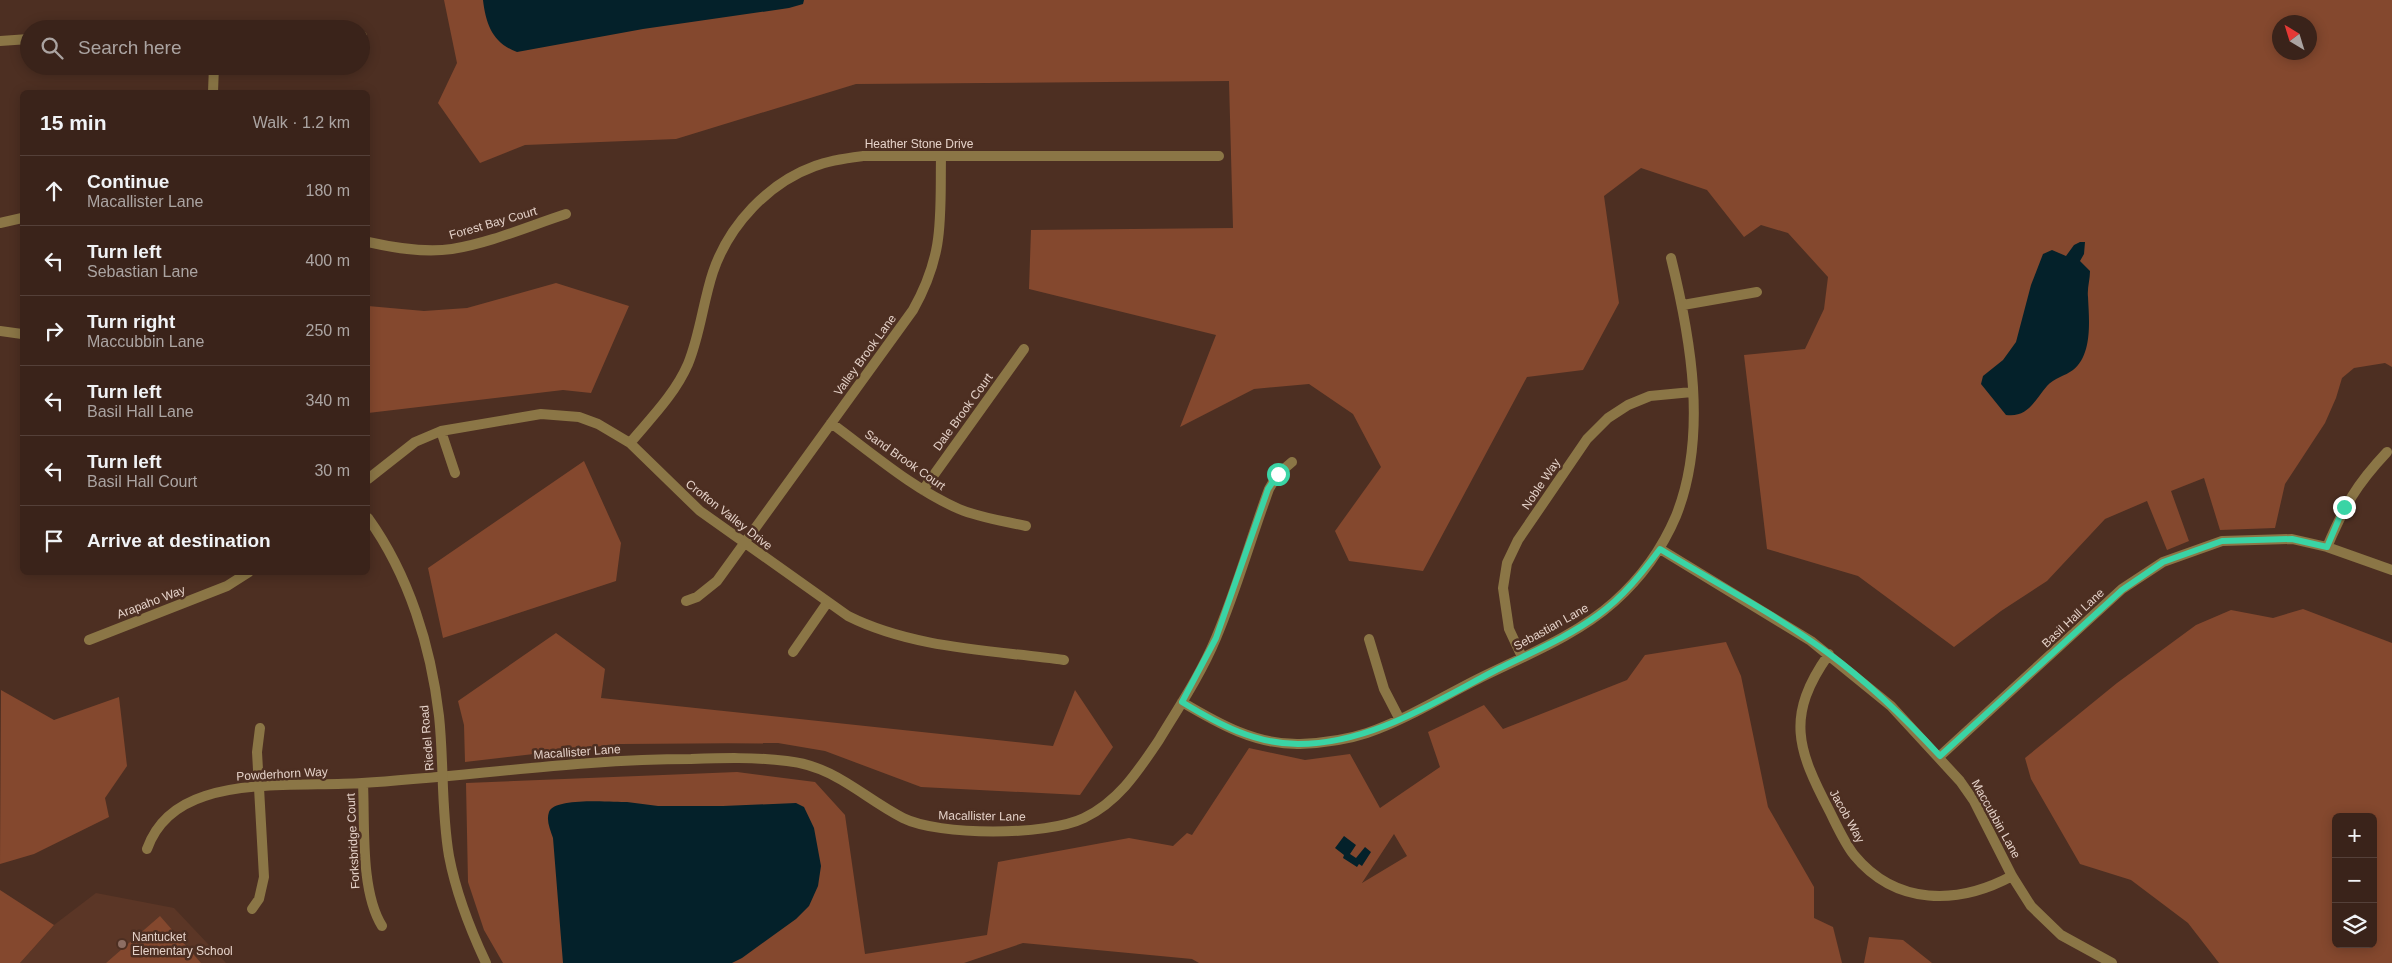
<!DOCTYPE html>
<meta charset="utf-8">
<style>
body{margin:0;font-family:Arial,sans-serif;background:#412b23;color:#f1f3f6}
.controls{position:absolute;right:15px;bottom:15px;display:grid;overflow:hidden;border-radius:8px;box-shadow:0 2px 12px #0003}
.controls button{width:45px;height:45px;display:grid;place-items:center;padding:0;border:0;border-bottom:1px solid #544039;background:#3a231a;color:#f1f3f6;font:25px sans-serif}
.compass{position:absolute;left:2272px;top:15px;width:45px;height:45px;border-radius:50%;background:#3a231a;box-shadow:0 2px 12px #0003;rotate:322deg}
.stop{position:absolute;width:15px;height:15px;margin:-11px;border:4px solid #3ad4a5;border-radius:50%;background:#fff}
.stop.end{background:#3ad4a5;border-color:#fff;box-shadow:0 1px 5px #0008}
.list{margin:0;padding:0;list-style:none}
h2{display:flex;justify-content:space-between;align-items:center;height:65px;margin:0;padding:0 20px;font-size:21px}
h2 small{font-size:16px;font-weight:400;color:#aba4a2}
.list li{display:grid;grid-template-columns:32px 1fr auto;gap:15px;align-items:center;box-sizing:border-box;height:70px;padding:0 20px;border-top:1px solid #544039}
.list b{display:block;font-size:19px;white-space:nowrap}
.list p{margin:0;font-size:16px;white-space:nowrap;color:#aba4a2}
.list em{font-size:16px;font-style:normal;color:#aba4a2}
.icon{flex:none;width:28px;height:28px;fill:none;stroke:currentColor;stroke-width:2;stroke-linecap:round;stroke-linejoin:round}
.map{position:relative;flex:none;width:2392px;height:963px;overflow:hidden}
.search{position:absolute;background:#3a231a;box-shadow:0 2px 12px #0003;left:20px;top:20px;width:350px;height:55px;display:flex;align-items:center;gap:12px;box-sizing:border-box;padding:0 18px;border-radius:28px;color:#aba4a2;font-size:19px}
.panel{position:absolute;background:#3a231a;box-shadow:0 2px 12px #0003;left:20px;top:90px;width:350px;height:485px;border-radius:8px}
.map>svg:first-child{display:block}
.built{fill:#5b3626}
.green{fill:#84482e;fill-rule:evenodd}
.water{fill:#04212a}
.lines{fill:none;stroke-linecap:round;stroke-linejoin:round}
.minor{stroke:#8b7646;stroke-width:10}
.tertiary{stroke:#8b7646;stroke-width:10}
.route{stroke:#3ad4a5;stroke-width:6}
.education-dot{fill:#8d6e63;stroke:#4d2f22;stroke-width:2}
.labels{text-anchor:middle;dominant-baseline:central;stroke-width:5;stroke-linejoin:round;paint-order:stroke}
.street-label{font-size:12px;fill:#e5d2c9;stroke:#4d2f22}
.poi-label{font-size:12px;fill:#e5d2c9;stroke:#4d2f22;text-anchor:start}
</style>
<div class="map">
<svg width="2392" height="963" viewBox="0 0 2392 963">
<rect width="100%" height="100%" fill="#4d2f22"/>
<path class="built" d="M96 893 174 908 226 963H20L54 925Z"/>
<path class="green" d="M444 0H2392V367L2385 363 2354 368 2342 378 2336 398 2325 423 2285 484 2275 528 2220 530 2204 478 2171 491 2189 541 2167 550 2147 501 2105 519 2047 581 2001 611 1954 647 1858 576 1767 549 1744 355 1805 349 1824 309 1828 277 1788 233 1761 225 1744 237 1707 190 1641 168 1604 196 1619 303 1583 370 1527 377 1423 571 1349 561 1335 531 1381 467 1353 414 1309 384 1254 389 1180 427 1216 335 1029 289 1031 230 1233 228 1229 81 856 84 676 139 525 145 480 163 438 103 457 63ZM2280 22H2310V52H2280Z
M556 283 629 306 591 393 563 390 368 413V306L424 311 467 308Z
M584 461 621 543 616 581 443 638 428 568Z
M2303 609 2392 643V963H2219L2188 923 2131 880 2080 864 2031 779 2025 758 2117 683 2196 625 2231 610 2273 618ZM2336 817H2373V944H2336Z
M556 633 605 669 601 698 1053 746 1075 690 1113 747 1080 795 921 787 825 751 778 743 620 744 465 762 464 725 458 701Z
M1726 642 1741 676 1768 807 1814 887V918L1833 927 1842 963H1199L1192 959 1023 943 964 963H503L484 930 468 882 466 783 737 772 815 782 845 815 865 954 987 935 998 862 1129 838 1173 846 1187 833 1192 835 1249 748 1305 760 1350 754 1380 808 1440 767 1428 732 1484 705 1503 729 1627 680 1645 655ZM1394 834 1407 856 1362 883Z
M1 690 54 720 119 697 127 766 105 798 109 817 34 854 0 864Z
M0 890 54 925 20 963H0Z
M160 916 201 963H106Z
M1869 937 1903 940 1932 963H1864Z"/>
<path class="water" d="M483 0H804L803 4 789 8 643 29 517 52C493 43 486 25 483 0Z
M2080 242H2085L2084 254 2080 261 2090 271C2090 280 2087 288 2088 297 2089 319 2093 354 2073 370 2065 376 2054 378 2047 386 2035 400 2028 418 2006 415L1981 384 1983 376 2003 360 2016 342 2031 285 2043 254 2052 250 2066 256 2074 245Z
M627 802 658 806H723L796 803 804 807 814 828 821 866 818 886 809 906 796 919 742 958 732 963H563L553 838C550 829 546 821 549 812 554 797 612 802 627 802Z
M1344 836 1356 845 1350 854 1356 858 1365 847 1371 852 1362 866 1359 864 1357 867 1343 858 1344 855 1335 848Z"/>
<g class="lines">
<path class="minor" d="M361 36H362
M0 41 29 39
M213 92 214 66
M0 223 22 218
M368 242C395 248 424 253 452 249 490 243 529 226 566 214
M1683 305 1757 292
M831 423C872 453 913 489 959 509 980 518 1004 521 1026 526
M441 431 455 473
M630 443C651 418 675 394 688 364 700 335 703 302 713 272 729 225 768 183 815 166 830 160 847 158 863 156H1219
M368 479 415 442 441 431 541 414 579 417 598 424 630 443 700 511 848 616C914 649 992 650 1064 660
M923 490 1024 349
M2327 547C2345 505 2356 485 2387 452
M1660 549 1811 641 1891 706 1960 781 1974 801 2012 876 2031 906 2061 935 2112 963
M686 601 697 597 717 581 913 310C945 253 940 218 941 156
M1369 639 1384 689 1399 718
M89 640 227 586 249 572
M793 652 827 603
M1829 654C1785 716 1797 749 1830 812 1837 826 1844 842 1854 855 1896 906 1958 905 2012 876
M1522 657 1509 629 1503 588 1507 563 1518 540 1587 439 1608 418 1628 405 1650 396 1692 392
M1182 702C1219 724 1256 745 1300 744 1323 743 1346 740 1367 733 1405 720 1442 697 1478 679 1524 656 1576 636 1614 602 1641 578 1662 549 1676 516 1708 436 1691 339 1671 258
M1940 756 2122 589 2163 562 2222 541 2292 539 2327 547 2392 570
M363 783C365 824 360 891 382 926
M147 849C157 821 177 805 205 796 249 781 314 786 362 783 472 776 581 759 691 759 722 758 755 757 787 761 835 766 862 797 903 818 939 836 1047 836 1084 818 1119 801 1138 771 1159 740 1179 707 1201 674 1216 638 1236 591 1251 538 1269 489L1278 474 1292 462
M252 909 259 899 264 877 257 752 260 728"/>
<path class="tertiary" d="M0 331 22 334
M368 518C409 575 431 647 439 716 444 762 441 810 449 856 456 893 470 929 486 963"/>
</g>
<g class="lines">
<path class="route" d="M1278 474 1268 489 1216 638 1182 702C1218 724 1255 744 1298 744 1371 744 1436 701 1498 669 1532 652 1568 637 1598 615 1623 597 1642 573 1660 549 1716 583 1775 614 1828 653 1869 683 1905 718 1940 756L2122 590 2163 562 2222 541 2292 539 2327 547 2344 507"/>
</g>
<circle class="education-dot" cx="122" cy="944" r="5"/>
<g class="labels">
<g class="street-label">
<text x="919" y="144">Heather Stone Drive</text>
<text transform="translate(493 223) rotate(-16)">Forest Bay Court</text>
<text transform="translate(865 355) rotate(-54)">Valley Brook Lane</text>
<text transform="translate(963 412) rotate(-54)">Dale Brook Court</text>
<text transform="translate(905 460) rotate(35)">Sand Brook Court</text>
<text transform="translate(1541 484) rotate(-56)">Noble Way</text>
<text transform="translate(729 515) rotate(38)">Crofton Valley Drive</text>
<text transform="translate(151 602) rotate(-21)">Arapaho Way</text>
<text transform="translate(2073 618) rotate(-43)">Basil Hall Lane</text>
<text transform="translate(1551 627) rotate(-29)">Sebastian Lane</text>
<text transform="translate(427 738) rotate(-95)">Riedel Road</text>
<text transform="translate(577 752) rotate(-4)">Macallister Lane</text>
<text transform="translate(282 774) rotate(-3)">Powderhorn Way</text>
<text transform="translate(982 816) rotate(1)">Macallister Lane</text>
<text transform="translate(1847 816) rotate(61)">Jacob Way</text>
<text transform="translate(1996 819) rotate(61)">Maccubbin Lane</text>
<text transform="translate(353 841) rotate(-93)">Forksbridge Court</text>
</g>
<g class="poi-label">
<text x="132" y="937">Nantucket<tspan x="132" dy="14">Elementary School</tspan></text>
</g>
</g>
</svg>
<div class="controls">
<button>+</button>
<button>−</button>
<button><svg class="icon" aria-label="layers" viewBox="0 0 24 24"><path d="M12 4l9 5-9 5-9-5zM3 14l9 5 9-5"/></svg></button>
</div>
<svg class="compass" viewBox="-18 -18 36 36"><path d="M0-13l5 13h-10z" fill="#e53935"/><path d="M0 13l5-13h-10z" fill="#aba4a2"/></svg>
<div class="stop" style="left:1278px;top:474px"></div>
<div class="stop end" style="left:2344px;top:507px"></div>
<div class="search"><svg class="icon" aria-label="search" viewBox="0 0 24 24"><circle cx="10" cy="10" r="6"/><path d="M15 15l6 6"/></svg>Search here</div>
<section class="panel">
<h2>15 min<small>Walk · 1.2 km</small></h2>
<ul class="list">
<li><svg class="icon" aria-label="ahead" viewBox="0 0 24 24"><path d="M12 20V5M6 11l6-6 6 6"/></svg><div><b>Continue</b><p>Macallister Lane</p></div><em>180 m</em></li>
<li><svg class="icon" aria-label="left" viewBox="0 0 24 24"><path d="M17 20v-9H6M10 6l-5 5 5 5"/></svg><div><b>Turn left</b><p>Sebastian Lane</p></div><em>400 m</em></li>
<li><svg class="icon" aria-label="right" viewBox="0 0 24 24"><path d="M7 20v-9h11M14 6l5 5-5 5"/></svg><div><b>Turn right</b><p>Maccubbin Lane</p></div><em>250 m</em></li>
<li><svg class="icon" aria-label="left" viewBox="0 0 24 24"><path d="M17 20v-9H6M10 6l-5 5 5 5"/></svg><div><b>Turn left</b><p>Basil Hall Lane</p></div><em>340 m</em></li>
<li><svg class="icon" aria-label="left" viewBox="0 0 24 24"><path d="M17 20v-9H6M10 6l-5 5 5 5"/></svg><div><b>Turn left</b><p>Basil Hall Court</p></div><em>30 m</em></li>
<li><svg class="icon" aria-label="arrive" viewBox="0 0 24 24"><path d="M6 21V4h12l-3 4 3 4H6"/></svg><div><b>Arrive at destination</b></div></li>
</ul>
</section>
</div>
